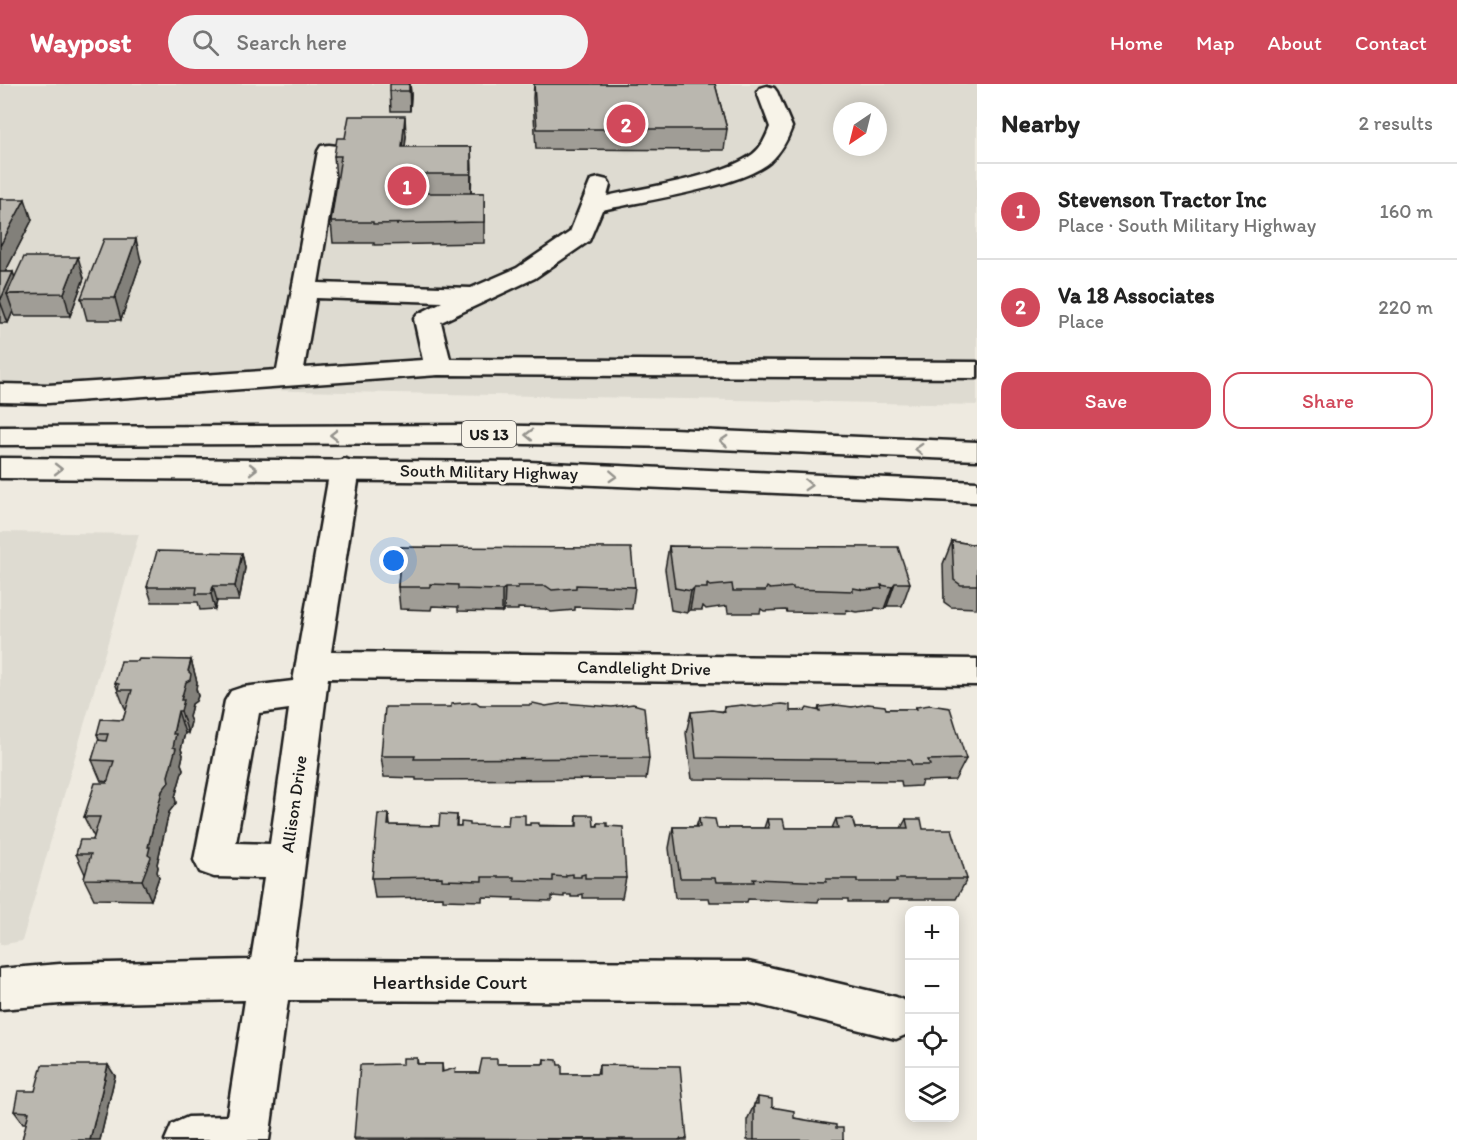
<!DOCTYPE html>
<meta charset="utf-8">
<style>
body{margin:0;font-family:Itim,sans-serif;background:#f2f2f2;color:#222}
.controls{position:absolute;right:18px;bottom:18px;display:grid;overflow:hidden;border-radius:12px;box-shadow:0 3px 15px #0003}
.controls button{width:54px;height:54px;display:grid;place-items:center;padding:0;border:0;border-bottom:2px solid #e0e0e0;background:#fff;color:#222;font:30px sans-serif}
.compass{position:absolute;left:833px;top:18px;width:54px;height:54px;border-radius:50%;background:#fff;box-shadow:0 3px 15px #0003;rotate:215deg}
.you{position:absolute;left:394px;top:477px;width:21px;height:21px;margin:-15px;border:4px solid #fff;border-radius:50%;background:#1a73e8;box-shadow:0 0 0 9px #1a73e833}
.badge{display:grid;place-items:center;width:39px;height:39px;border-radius:50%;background:#d1495b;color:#fff;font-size:20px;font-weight:700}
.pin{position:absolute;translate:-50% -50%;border:3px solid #fff;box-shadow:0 2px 6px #0006}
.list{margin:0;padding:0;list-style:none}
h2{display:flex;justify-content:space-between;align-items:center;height:78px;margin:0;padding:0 24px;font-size:26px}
h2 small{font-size:20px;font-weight:400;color:#767676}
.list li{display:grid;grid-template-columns:39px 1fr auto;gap:18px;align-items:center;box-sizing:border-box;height:96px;padding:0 24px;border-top:2px solid #e0e0e0}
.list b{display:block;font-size:22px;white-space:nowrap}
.list p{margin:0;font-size:20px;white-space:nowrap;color:#767676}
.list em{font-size:20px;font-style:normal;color:#767676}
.actions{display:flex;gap:12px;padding:18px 24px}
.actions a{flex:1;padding:14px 0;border:2px solid #d1495b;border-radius:18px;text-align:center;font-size:21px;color:#d1495b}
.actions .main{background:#d1495b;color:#fff}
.icon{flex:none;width:33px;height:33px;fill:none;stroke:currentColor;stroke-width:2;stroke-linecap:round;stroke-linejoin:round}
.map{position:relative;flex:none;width:977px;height:1056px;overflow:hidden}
header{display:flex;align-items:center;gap:36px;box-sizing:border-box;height:84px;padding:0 30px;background:#d1495b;color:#fff}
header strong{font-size:28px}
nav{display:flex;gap:33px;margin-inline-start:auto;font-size:21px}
.search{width:420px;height:54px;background:#f2f2f2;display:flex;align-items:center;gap:15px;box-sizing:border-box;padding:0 21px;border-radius:33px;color:#767676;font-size:22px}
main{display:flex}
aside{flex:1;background:#fff}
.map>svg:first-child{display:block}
.built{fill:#dedbd1;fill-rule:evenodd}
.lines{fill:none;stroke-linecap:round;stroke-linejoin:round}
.minor-casing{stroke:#1c1c1c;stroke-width:5}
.major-casing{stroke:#1c1c1c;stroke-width:5}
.minor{fill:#f7f3e8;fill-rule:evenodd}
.major{fill:#f7f3e8;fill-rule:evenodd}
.wall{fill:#a09d96;stroke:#1c1c1c;stroke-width:1.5}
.shaded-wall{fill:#82807a;stroke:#1c1c1c;stroke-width:1.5}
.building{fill:#bab7af;stroke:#1c1c1c;stroke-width:1.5}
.oneway{stroke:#94928c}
.labels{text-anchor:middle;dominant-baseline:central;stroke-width:5;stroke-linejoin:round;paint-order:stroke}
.shield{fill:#f7f3e8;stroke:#5e5c59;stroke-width:1.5}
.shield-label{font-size:16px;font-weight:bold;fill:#1c1c1c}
.street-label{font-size:18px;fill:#1c1c1c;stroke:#f7f3e8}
.near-street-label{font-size:21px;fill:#1c1c1c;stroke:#f7f3e8}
</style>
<header>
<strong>Waypost</strong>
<div class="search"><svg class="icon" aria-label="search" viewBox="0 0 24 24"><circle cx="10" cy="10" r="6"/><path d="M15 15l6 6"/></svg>Search here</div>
<nav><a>Home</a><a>Map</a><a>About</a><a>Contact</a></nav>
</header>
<main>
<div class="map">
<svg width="977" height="1056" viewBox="0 0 977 1056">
<rect width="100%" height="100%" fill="#eeeae0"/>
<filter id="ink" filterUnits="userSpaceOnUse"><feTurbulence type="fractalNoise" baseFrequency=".0167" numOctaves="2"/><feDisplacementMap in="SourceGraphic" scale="12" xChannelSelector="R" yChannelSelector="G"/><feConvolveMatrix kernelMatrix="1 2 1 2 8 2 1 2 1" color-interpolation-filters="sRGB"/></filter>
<g filter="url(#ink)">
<path class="built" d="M0 0H977V321L0 301ZM842 27H878V63H842Z
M0 448 139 450 22 857 0 861Z"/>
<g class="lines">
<g class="minor-casing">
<path id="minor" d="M767 2 774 4 777 8 792 43C787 57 781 68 770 78 741 103 642 117 602 126L589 157 535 194 441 238 450 275 977 278V294L438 291 48 319 0 318V300L48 301 277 286 318 67 321 62 329 61 337 62 340 67 318 199 471 204 517 184 570 148 591 96 599 94 607 96 610 101 607 112C646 103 722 93 753 70 762 63 766 53 770 43L757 8 760 4ZM316 214 442 218 418 230 414 235 423 276 304 284Z
M345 375 355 378 360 385 331 568 977 575V601L328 594 293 876 748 878 896 913 910 919V949L896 955 748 918 288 916 269 1056H165L172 1040 188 1033 227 1032 245 916 60 920 0 925V885L60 880 251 876 264 794 214 793 200 788 194 776 225 617 231 607 243 603 293 597 330 385 335 378ZM289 625 270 760 236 759 259 629Z"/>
</g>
<g class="major-casing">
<path id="major" d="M480 341 672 345 977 358V376L672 363 480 359 0 361V343Z
M0 374 528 378 977 398V418L528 398 0 394Z"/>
</g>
<use href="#minor" class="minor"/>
<use href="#major" class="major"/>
</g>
<path class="wall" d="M410 0 411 11 410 27H391L390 7Z
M534 0H715L727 45 724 66 536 65 533 14Z
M406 52 405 63H471V109H484V159L374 161V159H333L331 138 338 93H336L334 72Z
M0 115 32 136 5 188H13L14 194H84L70 232H15L13 227 8 239H0Z
M141 177 121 236H87L81 214Z
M952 457 977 461V524L951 523 944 518 943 480Z
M669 462 910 499 902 522H887L884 525 875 524 874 526 856 528 847 526 846 529 787 528 786 526 764 527 761 525 760 529H728L727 522 706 525 703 522 702 526H690L687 529 671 526 665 485Z
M401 463 635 503 632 525 575 523V526L551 528 545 525 518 524V526H504L502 528 458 527V523L432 522 431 526 400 525 398 503Z
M242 469 245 484 239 517H217L215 525 200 526 198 518H152L147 503Z
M191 576 197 598 196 605 198 612 196 617 192 620 189 633 191 638 188 649H185L181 665 183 671 181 680 183 685 175 713 176 719 169 728 157 780 158 783 157 788 159 793 151 816 94 815 84 795 85 790 76 770 93 756 94 753 84 733 108 698 101 697 92 676 99 656 97 650 123 636 126 627 115 599 138 577Z
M480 621 649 674 646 695 416 696V694L384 693 381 672 451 623Z
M724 623H755L790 627 818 626 819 623H852L886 625H915L916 623 966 675 955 696 922 697 920 702 902 703 901 697 692 695 686 649 691 628 723 627Z
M389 730 390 741 439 742 457 731V742H508L525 741 576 742 577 731 594 742H597L598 739 607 742 626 794 622 814H583V810L579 811V813H571V811H564V813L552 812V817L513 816 514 814 482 813V817L443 816V813L375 814 372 794Z
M699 734 717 744H764L767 735 785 744H832L836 735 855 744H901L906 735 923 745 967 795 956 815H889L887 818H848V815H819L818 818 748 815 747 818H710L709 814H675L669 764 673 743H696Z
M417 974 418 980H442L443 988 456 989H479L497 980H543L544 975 558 981 562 990H597L599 981 687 1055V1056H355L354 1054 403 980Z
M115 992 100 1056H22L27 1039H23L14 1027 35 1007Z
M758 1013 772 1023 794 1034 836 1044 843 1056H747V1036Z"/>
<path class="shaded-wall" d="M409 0H410L411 11 410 27Z
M405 32 406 52 403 84 402 63Z
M471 63 472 84 471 111Z
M399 90 400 111 397 142 396 121Z
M25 115 32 136 0 198V162Z
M136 155 141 177 121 236 115 214Z
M78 173 84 194 70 232 64 209Z
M13 188 20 210H7L13 227 8 239 0 217Z
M242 469 245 484 239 517 235 502Z
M895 499 887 522 884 525 892 503Z
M213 502 217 517 215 525 211 510Z
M505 504 504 526 502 528V506Z
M694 504 690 526 687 529 691 507Z
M191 576 197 598 196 605 198 612 196 617 192 620 189 633 191 638 188 649 181 627V616Z
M178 627 185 649 181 665 183 671 181 680 183 685 175 713 176 719 169 728 157 780 158 783 157 788 159 793 151 816 142 796 148 771V763L162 707 168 692 173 663V650Z
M108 981 115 992 100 1056H90Z"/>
<path class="building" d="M390 0H409V7H390Z
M534 0H715L727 45H537Z
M349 32H405L402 63H471V90H399L396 121H401L402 109H484V138L373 140V138H331L341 72H334L337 54H345Z
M0 115H25L0 162Z
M104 155H136L115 214H81Z
M24 173H78L64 209 7 210Z
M0 188H13L0 217Z
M952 457 977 461V501H961L954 496Z
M669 462 898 463 910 499H895L892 503 881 501 882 504 864 506 853 504V507L793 505V503L770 505 767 503 765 507H733L732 500 710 502 707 500V504H694L691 507 675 504Z
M401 463 631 464 635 503 576 501V504L552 506 546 502H518V504H505L502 506 458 505V501L430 500V503H398Z
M157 467 242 469 235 502H213L211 510H196L197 503H147Z
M139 575 191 576 188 587 191 590 190 596 186 598 181 616H184L181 627H178L173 650H176L173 663 176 664 168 692 169 698 162 707 148 763H150L148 771 151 773 142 796 84 795 91 770H76L80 756H93L100 733H84L95 699H107L114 677 92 676 98 656 106 657 108 650H97L101 635 123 636 132 606H118L119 600 115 599 121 577H138Z
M476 618 480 621H531L533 619 546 622 564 619 612 623 633 620 644 623 649 674 414 675 415 672H381L385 623H451V620Z
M781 620 790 621V627H805L807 624 820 627 819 623 837 621 852 623 868 620 885 622 886 625H917L916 623 930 621 950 624 966 675 928 676 930 681H912L910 676 696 674 691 628 712 626 725 628 724 623 742 621 755 623Z
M378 730H389L388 741 439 742 440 730 457 731 456 742H461V738L470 739V741L508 742 509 731H525V741H530V739H539V742H577V731H593L594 742H598V739H607V742L623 743 626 794H585V790L581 791V793H573V790L566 791V793L553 792V797L514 796V793H482V797L442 796V793L372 794Z
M699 734 715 735 717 744H769L767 735H783L785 744H838L836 735 852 734 855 744H908L906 735H921L923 745H952L967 795H896L897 798H857V795H826V798L753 795 754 798H716L715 794H680L673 743H700Z
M403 974H417V980H442V988L456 984 455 989H479L482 975H497V980H544V975L557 976 558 981H562V990H599V981L680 982 687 1055H680V1056H634V1055L354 1054 360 981 403 980Z
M42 981H108L90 1056H22L29 1028 14 1027 18 1007H35Z
M758 1013 772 1015V1023L794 1027V1034L836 1041V1044H843V1056H754V1020H758Z"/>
<defs><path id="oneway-chevron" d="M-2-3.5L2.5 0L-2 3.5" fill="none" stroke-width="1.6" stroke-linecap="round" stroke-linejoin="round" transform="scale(1.5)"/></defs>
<g class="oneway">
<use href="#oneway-chevron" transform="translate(334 351) rotate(180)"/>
<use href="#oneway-chevron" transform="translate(529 351) rotate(-179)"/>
<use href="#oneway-chevron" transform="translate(724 357) rotate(-177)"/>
<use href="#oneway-chevron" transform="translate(919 365) rotate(-177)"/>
<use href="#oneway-chevron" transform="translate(58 385)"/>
<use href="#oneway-chevron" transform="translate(253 385)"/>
<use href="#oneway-chevron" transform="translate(613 392) rotate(3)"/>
<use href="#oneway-chevron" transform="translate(808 401) rotate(3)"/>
</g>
</g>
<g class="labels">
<rect class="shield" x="462" y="337" width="54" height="26" rx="4.5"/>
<g class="shield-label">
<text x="489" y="350">US 13</text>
</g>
<g class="street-label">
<text transform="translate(489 388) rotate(1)">South Military Highway</text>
<text transform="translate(644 584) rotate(1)">Candlelight Drive</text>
<text transform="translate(294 720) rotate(-82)">Allison Drive</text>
</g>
<g class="near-street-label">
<text x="450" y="897">Hearthside Court</text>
</g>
</g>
</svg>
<div class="controls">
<button>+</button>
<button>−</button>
<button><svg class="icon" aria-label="locate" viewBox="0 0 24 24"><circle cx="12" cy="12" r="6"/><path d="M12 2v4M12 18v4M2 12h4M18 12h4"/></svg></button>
<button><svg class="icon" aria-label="layers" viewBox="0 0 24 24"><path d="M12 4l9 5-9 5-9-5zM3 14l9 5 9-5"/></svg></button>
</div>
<svg class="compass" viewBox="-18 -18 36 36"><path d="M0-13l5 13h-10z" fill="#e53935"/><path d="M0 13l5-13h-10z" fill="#767676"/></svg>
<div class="you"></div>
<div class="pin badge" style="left:407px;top:102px">1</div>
<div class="pin badge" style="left:626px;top:40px">2</div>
</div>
<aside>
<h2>Nearby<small>2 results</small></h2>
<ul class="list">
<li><span class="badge">1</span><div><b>Stevenson Tractor Inc</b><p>Place · South Military Highway</p></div><em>160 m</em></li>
<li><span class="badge">2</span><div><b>Va 18 Associates</b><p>Place</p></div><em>220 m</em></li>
</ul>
<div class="actions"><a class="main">Save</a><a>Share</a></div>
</aside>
</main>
